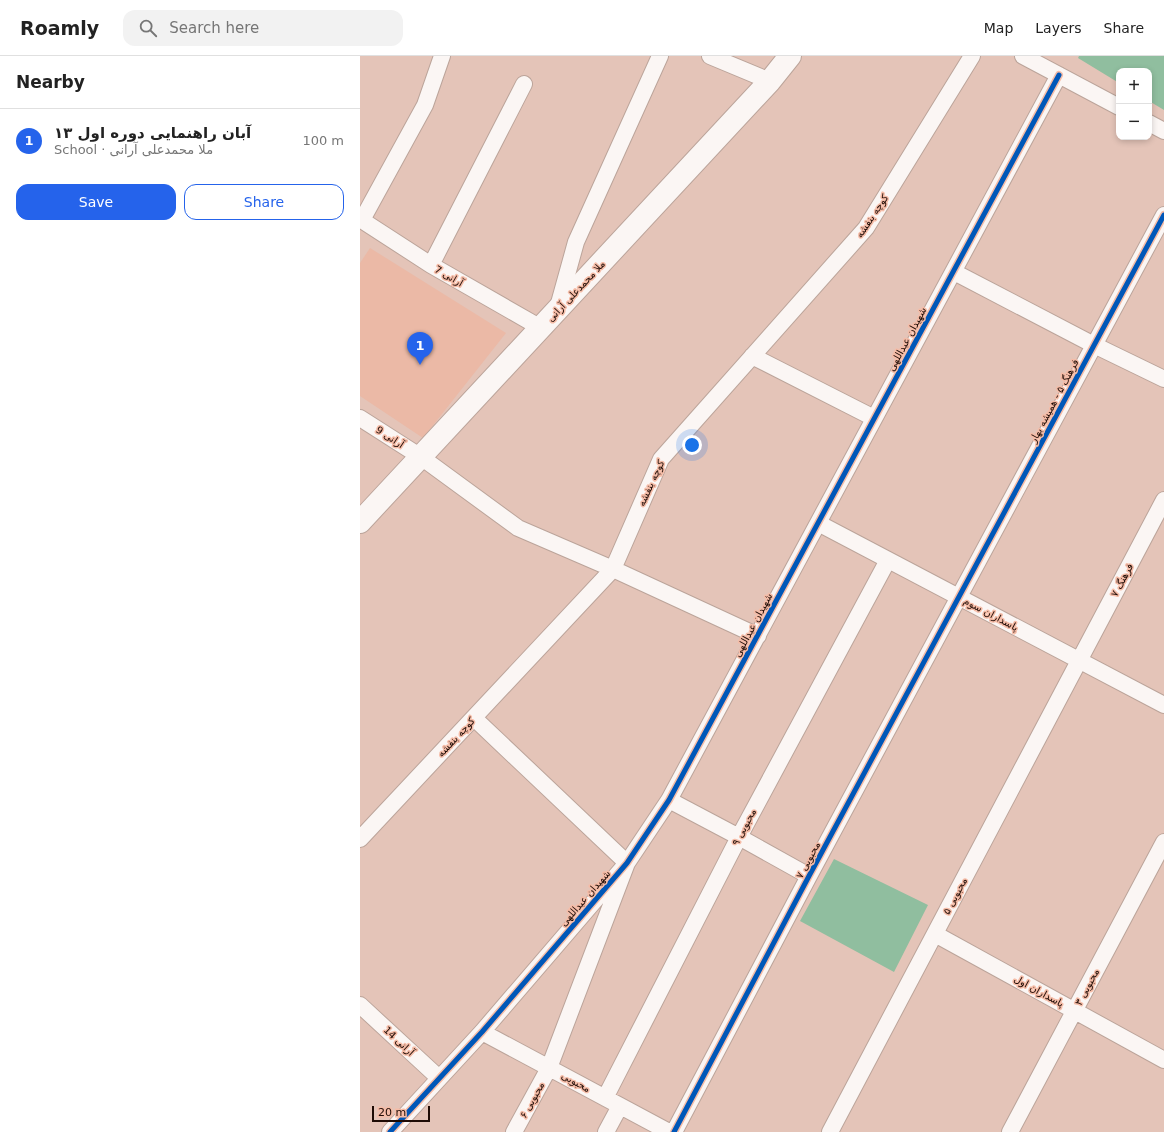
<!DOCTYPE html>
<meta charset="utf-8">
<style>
body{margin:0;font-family:"DejaVu Sans",Cairo,sans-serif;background:#f2f2f2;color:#222}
.controls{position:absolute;right:12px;top:12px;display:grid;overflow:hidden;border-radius:8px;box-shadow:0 2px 6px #0003}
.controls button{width:36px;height:36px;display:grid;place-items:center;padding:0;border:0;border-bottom:1px solid #e0e0e0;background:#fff;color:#222;font:20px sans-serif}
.scale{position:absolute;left:12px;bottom:10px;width:58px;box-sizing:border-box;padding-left:4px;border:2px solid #1e0b05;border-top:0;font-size:11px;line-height:14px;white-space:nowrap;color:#1e0b05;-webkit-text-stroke:3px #f5bca7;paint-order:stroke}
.you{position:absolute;left:332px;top:389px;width:14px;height:14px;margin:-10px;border:3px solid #fff;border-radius:50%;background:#1a73e8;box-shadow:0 0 0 6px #1a73e833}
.badge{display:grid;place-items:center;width:26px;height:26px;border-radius:50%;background:#2563eb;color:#fff;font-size:13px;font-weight:700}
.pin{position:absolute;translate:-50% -33px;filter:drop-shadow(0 1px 2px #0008)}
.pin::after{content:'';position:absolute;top:21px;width:14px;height:12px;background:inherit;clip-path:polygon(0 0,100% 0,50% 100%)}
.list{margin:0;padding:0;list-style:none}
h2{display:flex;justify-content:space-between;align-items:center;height:52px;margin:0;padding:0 16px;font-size:17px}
h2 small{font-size:13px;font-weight:400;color:#767676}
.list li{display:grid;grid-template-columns:26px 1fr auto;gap:12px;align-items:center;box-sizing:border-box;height:64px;padding:0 16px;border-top:1px solid #e0e0e0}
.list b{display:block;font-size:15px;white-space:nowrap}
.list p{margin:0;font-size:13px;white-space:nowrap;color:#767676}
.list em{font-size:13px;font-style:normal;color:#767676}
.actions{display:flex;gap:8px;padding:12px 16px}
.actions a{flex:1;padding:9px 0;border:1px solid #2563eb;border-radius:12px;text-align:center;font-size:14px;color:#2563eb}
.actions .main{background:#2563eb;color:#fff}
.icon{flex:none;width:22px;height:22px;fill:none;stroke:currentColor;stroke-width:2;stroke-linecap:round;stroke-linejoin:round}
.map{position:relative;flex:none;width:804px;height:1076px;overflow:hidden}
header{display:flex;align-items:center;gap:24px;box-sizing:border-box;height:56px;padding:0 20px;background:#fff;border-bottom:1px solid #e0e0e0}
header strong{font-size:19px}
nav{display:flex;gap:22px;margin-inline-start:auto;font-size:14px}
.search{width:280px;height:36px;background:#f2f2f2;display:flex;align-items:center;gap:10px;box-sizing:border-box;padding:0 14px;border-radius:12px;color:#767676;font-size:15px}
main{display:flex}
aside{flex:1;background:#fff}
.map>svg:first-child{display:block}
.built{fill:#ebb9a6}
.green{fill:#90be9f}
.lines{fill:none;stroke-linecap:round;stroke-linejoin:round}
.street-casing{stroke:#bba49a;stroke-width:18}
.secondary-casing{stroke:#bba49a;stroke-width:24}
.street{stroke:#fbf6f4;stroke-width:16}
.secondary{stroke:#fbf6f4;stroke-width:22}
.cycleway-casing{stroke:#f5bca7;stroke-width:8}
.cycleway{stroke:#0057b8;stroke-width:5}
.labels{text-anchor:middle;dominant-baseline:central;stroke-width:3;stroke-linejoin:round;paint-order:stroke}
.street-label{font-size:10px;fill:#1e0b05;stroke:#f5bca7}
</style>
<header>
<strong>Roamly</strong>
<div class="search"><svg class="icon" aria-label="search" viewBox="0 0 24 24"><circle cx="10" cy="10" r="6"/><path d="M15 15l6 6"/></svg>Search here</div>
<nav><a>Map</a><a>Layers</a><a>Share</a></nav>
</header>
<main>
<aside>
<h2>Nearby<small></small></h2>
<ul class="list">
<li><span class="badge">1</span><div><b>۱۳ آبان راهنمایی دوره اول</b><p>School · ملا محمدعلی آرانی</p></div><em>100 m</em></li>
</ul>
<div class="actions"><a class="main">Save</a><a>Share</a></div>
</aside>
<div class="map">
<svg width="804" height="1076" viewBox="0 0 804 1076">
<rect width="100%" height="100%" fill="#e4c4b8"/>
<path class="built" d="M10 192 146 277 63 382 0 340V207Z"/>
<path class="green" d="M719 0H804V54L789 45V15H759V27L718 2Z
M474 803 568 849 534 916 440 865Z"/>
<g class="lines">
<g class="street-casing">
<path id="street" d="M350 0 410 25
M663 0 759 51
M789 67 804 75
M0 163 71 209 181 272
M2 164 65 49 82 0
M71 209 164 28
M594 216 734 289 804 323
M198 251 216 186 300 0
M392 300 514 362
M0 362 61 401 158 472 253 513 398 580
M458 467 804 649
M114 662 267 807 189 1012 154 1076
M309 744 379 781 449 820
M0 783 253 513 301 403 506 172 612 0
M575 878 804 1004
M0 949 79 1022
M122 976 309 1076
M245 1042 379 781 528 504
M30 1076 122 976 267 807 309 744 699 19
M246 1076 260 1050
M314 1076 449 820 804 159
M470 1076 804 444
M650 1076 804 786"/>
</g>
<g class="secondary-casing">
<path id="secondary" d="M0 466 410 25 430 0"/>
</g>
<use href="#street" class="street"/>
<use href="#secondary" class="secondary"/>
<g class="cycleway-casing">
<path id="cycleway" d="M30 1076 122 976 267 807 309 744 699 19
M314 1076 449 820 804 159"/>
</g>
<use href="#cycleway" class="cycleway"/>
</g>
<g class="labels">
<g class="street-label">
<text transform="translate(512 160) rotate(-56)">کوچه بنفشه</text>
<text transform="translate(89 220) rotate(30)">آرانی 7</text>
<text transform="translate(216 235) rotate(-47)">ملا محمدعلی آرانی</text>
<text transform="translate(547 283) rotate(-62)">شهیدان عبداللهی</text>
<text transform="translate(694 345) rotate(-62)">فرهنگ ۵ - همیشه بهار</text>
<text transform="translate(30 381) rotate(33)">آرانی 9</text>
<text transform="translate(291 427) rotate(-65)">کوچه بنفشه</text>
<text transform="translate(762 524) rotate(-62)">فرهنگ ۷</text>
<text transform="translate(631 558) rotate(28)">پاسداران سوم</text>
<text transform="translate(393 569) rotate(-62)">شهیدان عبداللهی</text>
<text transform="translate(96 681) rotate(-47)">کوچه بنفشه</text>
<text transform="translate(384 771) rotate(-62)">محبوبی ۹</text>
<text transform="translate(448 804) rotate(-62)">محبوبی ۷</text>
<text transform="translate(595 840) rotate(-62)">محبوبی ۵</text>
<text transform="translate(225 842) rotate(-49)">شهیدان عبداللهی</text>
<text transform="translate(727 931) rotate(-62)">محبوبی ۳</text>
<text transform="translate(679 935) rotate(29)">پاسداران اول</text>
<text transform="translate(39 985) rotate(43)">آرانی 14</text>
<text transform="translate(216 1026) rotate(28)">محبوبی</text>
<text transform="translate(172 1044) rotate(-61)">محبوبی ۶</text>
</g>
</g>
</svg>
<div class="controls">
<button>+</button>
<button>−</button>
</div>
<div class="scale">20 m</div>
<div class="you"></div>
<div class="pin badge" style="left:60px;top:309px">1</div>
</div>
</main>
